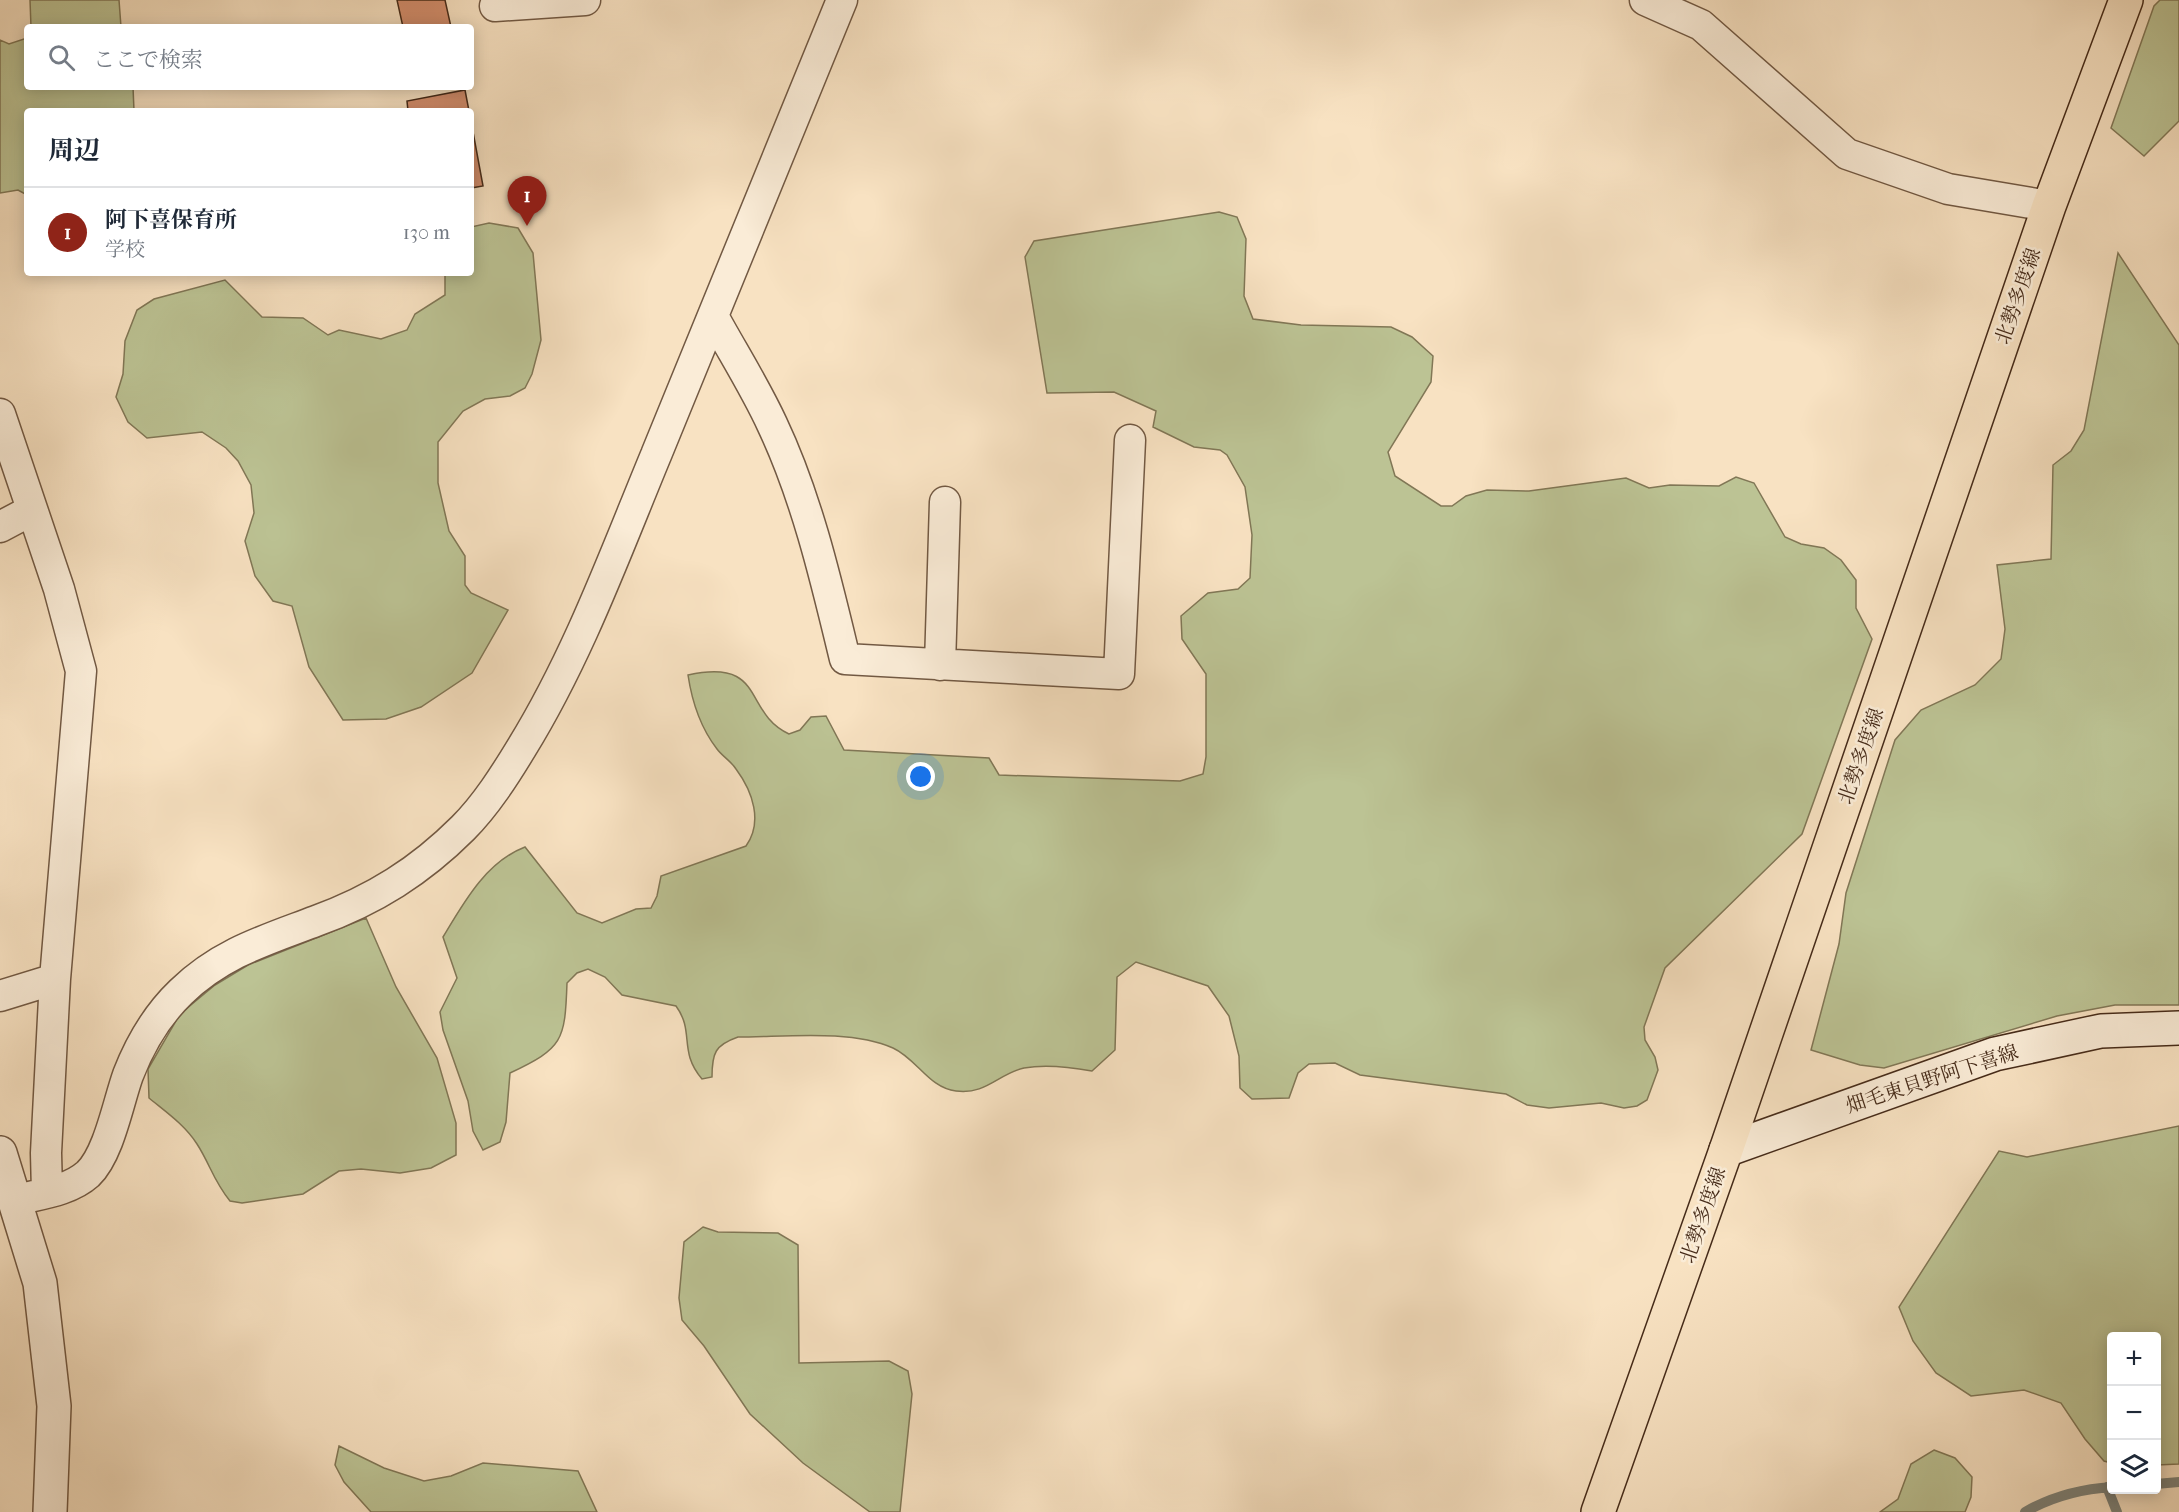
<!DOCTYPE html>
<html lang="ja">
<meta charset="utf-8">
<style>
body{margin:0;font-family:"IM FELL French Canon","Noto Serif JP",serif;background:#f2f2f3;color:#1f2937}
.controls{position:absolute;right:18px;bottom:18px;display:grid;overflow:hidden;border-radius:6px;box-shadow:0 3px 15px #0003}
.controls button{width:54px;height:54px;display:grid;place-items:center;padding:0;border:0;border-bottom:2px solid #e0e1e3;background:#fff;color:#1f2937;font:30px sans-serif}
.you{position:absolute;left:921px;top:777px;width:21px;height:21px;margin:-15px;border:4px solid #fff;border-radius:50%;background:#1a73e8;box-shadow:0 0 0 9px #1a73e833}
.badge{display:grid;place-items:center;width:39px;height:39px;border-radius:50%;background:#8f2418;color:#fff;font-size:20px;font-weight:700}
.pin{position:absolute;translate:-50% -50px;filter:drop-shadow(0 2px 3px #0008)}
.pin::after{content:'';position:absolute;top:32px;width:21px;height:18px;background:inherit;clip-path:polygon(0 0,100% 0,50% 100%)}
.list{margin:0;padding:0;list-style:none}
h2{display:flex;justify-content:space-between;align-items:center;height:78px;margin:0;padding:0 24px;font-size:26px}
h2 small{font-size:20px;font-weight:400;color:#747a83}
.list li{display:grid;grid-template-columns:39px 1fr auto;gap:18px;align-items:center;box-sizing:border-box;height:90px;padding:0 24px;border-top:2px solid #e0e1e3}
.list b{display:block;font-size:22px;white-space:nowrap}
.list p{margin:0;font-size:20px;white-space:nowrap;color:#747a83}
.list em{font-size:20px;font-style:normal;color:#747a83}
.icon{flex:none;width:33px;height:33px;fill:none;stroke:currentColor;stroke-width:2;stroke-linecap:round;stroke-linejoin:round}
.map{position:relative;flex:none;width:2179px;height:1512px;overflow:hidden}
.search{position:absolute;background:#fff;box-shadow:0 3px 15px #0003;left:24px;top:24px;width:450px;height:66px;display:flex;align-items:center;gap:15px;box-sizing:border-box;padding:0 21px;border-radius:6px;color:#747a83;font-size:22px}
.panel{position:absolute;background:#fff;box-shadow:0 3px 15px #0003;left:24px;top:108px;width:450px;height:168px;border-radius:6px}
.map>svg:first-child{display:block}
.green{fill:#bcc394;stroke:#817756;stroke-width:1.5}
.lines{fill:none;stroke-linecap:round;stroke-linejoin:round}
.stream{stroke:#7c827a;stroke-width:10}
.building{fill:#d38e6d;stroke:#462b19;stroke-width:1.5}
.minor-casing{stroke:#725943;stroke-width:33}
.tertiary-casing{stroke:#725943;stroke-width:36}
.secondary-casing{stroke:#462b19;stroke-width:36}
.primary-casing{stroke:#462b19;stroke-width:36}
.minor{stroke:#faecd7;stroke-width:30}
.tertiary{stroke:#faecd7;stroke-width:33}
.secondary{stroke:#faecd7;stroke-width:33}
.primary{stroke:#f8e2c2;stroke-width:33}
.labels{text-anchor:middle;dominant-baseline:central;stroke-width:5;stroke-linejoin:round;paint-order:stroke}
.street-label{font-size:20px;fill:#462b19;stroke:#faecd7}
</style>
<div class="map">
<svg width="2179" height="1512" viewBox="0 0 2179 1512">
<rect width="100%" height="100%" fill="#f8e2c2"/>
<filter id="stains"><feTurbulence type="fractalNoise" baseFrequency=".00333" numOctaves="4"/><feColorMatrix values="0 0 0 0 .2 0 0 0 0 .09 0 0 0 0 .02 0 0 0 .5 -.17"/></filter>
<radialGradient id="worn" r=".72"><stop offset=".6" stop-color="#630" stop-opacity="0"/><stop offset="1" stop-color="#630" stop-opacity=".3"/></radialGradient>
<path class="green" d="M30 0H119L121 27H31Z
M2160 0H2179V121L2144 156 2111 128 2154 6Z
M27 38V87H133L134 111H27V195L18 190 0 193V40L9 44Z
M1219 212 1237 217 1246 239 1244 296 1253 319 1301 325 1391 327 1412 337 1433 356 1431 382 1388 452 1395 476 1441 506H1452L1466 496 1487 490 1529 491 1626 478 1649 488 1670 485 1719 486 1736 477 1754 483 1785 537 1801 544 1824 548 1841 560 1856 580V608L1872 639 1802 834 1665 968 1644 1027 1645 1040 1655 1057 1658 1070 1647 1100 1637 1106 1624 1108 1601 1103 1549 1108 1527 1105 1506 1094 1360 1075 1335 1063 1309 1064 1298 1073 1289 1098 1252 1099 1240 1088 1239 1056 1229 1016 1208 986 1136 962 1117 977 1115 1050 1092 1071C1070 1067 1046 1064 1024 1068 998 1074 986 1095 956 1091 929 1088 917 1059 893 1048 850 1029 785 1037 738 1037 715 1045 712 1053 712 1077L702 1079C678 1051 695 1032 676 1006L622 995 605 977 588 969 577 973 567 983C565 1041 563 1048 510 1073L506 1122 500 1142 483 1150 473 1131 468 1101 443 1030 440 1012 457 978 443 937C464 902 486 862 525 847L577 913 602 923 636 909 651 908 657 896 661 876 746 846C763 822 753 792 736 769 731 761 722 756 717 749 700 727 692 702 688 675 767 658 742 712 789 734L800 730 811 717 826 716 844 750 989 758 999 775 1180 781 1203 774 1206 757V674L1182 639 1181 616 1208 593 1238 589 1250 578 1252 535 1245 487 1227 455 1220 450 1194 447 1153 427 1156 411 1114 392 1047 393 1025 257 1034 241Z
M489 223 518 228 533 253 541 340 532 374 525 388 510 396 485 399 463 411 438 442V483L449 531 465 556V585L471 593 508 610 472 673 421 707 386 719 343 720 309 667 292 606 273 601 255 576 245 541 254 513 251 485 238 461 226 448 202 432 147 438 128 422 116 397 123 374 125 341 137 310 154 299 225 280 262 317 303 318 328 335 339 330 381 339 407 330 415 314 445 295V273H471V227Z
M2118 253 2179 345V1005H2115L2057 1016 1884 1068 1860 1065 1811 1050 1839 944 1846 893 1895 740 1921 710 1975 685 2001 659 2005 629 1997 565 2051 559 2053 465 2071 451 2084 430Z
M366 918 396 987 437 1058 456 1123V1155L431 1168 400 1173 361 1169 339 1171 303 1194 242 1203 230 1201C213 1180 210 1164 197 1144 185 1125 166 1112 149 1098L148 1069 180 1014 215 985 248 965Z
M2179 1126V1464L2157 1465 2156 1336H2112L2111 1463 2104 1461 2085 1439 2061 1403 2024 1390 1971 1396 1936 1373 1913 1341 1899 1307 1999 1151 2027 1157Z
M703 1227 718 1232 778 1233 798 1245 799 1363 889 1361 908 1371 912 1394 900 1512H870L803 1463 750 1414 704 1346 682 1320 679 1298 684 1242Z
M339 1446 384 1468 424 1481 451 1476 483 1463 578 1471 597 1512H371L344 1482 335 1465Z
M1934 1450 1955 1458 1972 1477 1971 1497 1965 1512H1880L1898 1499 1911 1464Z"/>
<g class="lines">
<path class="stream" d="M2156 1484 2179 1482
M2107 1487 2117 1512
M2025 1512C2053 1496 2080 1489 2112 1487"/>
</g>
<path class="building" d="M397 0H445L451 27H403Z
M465 90 469 111H408L407 101Z
M471 121 483 186 471 188Z"/>
<g class="lines">
<g class="minor-casing">
<path id="minor" d="M1645 0 1701 25 1847 154 1948 189 2049 206
M495 6 585 0
M713 316C732 351 755 387 772 424 807 498 826 580 845 659L1119 674 1130 440
M0 414 59 589 81 671 55 979 0 996
M0 527 32 510
M940 665 945 502
M47 1192 46 1153 55 979
M16 1200C40 1194 69 1191 88 1174 109 1154 118 1103 128 1075 140 1044 157 1015 181 992 221 953 266 940 316 921 374 900 420 871 463 828 486 805 505 775 522 747 578 656 615 554 656 455 718 303 780 151 842 0"/>
</g>
<g class="tertiary-casing">
<path id="tertiary" d="M0 1153 40 1283 54 1406 50 1512"/>
</g>
<g class="secondary-casing">
<path id="secondary" d="M1726 1150 1995 1054 2101 1031 2179 1028"/>
</g>
<g class="primary-casing">
<path id="primary" d="M1598 1512 1726 1150 2049 206 2126 0"/>
</g>
<use href="#minor" class="minor"/>
<use href="#tertiary" class="tertiary"/>
<use href="#secondary" class="secondary"/>
<use href="#primary" class="primary"/>
</g>
<g class="labels">
<g class="street-label">
<text transform="translate(2018 296) rotate(-71)">北勢多度線</text>
<text transform="translate(1861 756) rotate(-71)">北勢多度線</text>
<text transform="translate(1932 1079) rotate(-18)">畑毛東貝野阿下喜線</text>
<text transform="translate(1703 1215) rotate(-71)">北勢多度線</text>
</g>
</g>
<rect width="100%" height="100%" filter="url(#stains)"/>
<rect width="100%" height="100%" fill="url(#worn)"/>
</svg>
<div class="controls">
<button>+</button>
<button>−</button>
<button><svg class="icon" aria-label="layers" viewBox="0 0 24 24"><path d="M12 4l9 5-9 5-9-5zM3 14l9 5 9-5"/></svg></button>
</div>
<div class="you"></div>
<div class="pin badge" style="left:527px;top:226px">1</div>
<div class="search"><svg class="icon" aria-label="search" viewBox="0 0 24 24"><circle cx="10" cy="10" r="6"/><path d="M15 15l6 6"/></svg>ここで検索</div>
<section class="panel">
<h2>周辺<small></small></h2>
<ul class="list">
<li><span class="badge">1</span><div><b>阿下喜保育所</b><p>学校</p></div><em>130 m</em></li>
</ul>
</section>
</div>
